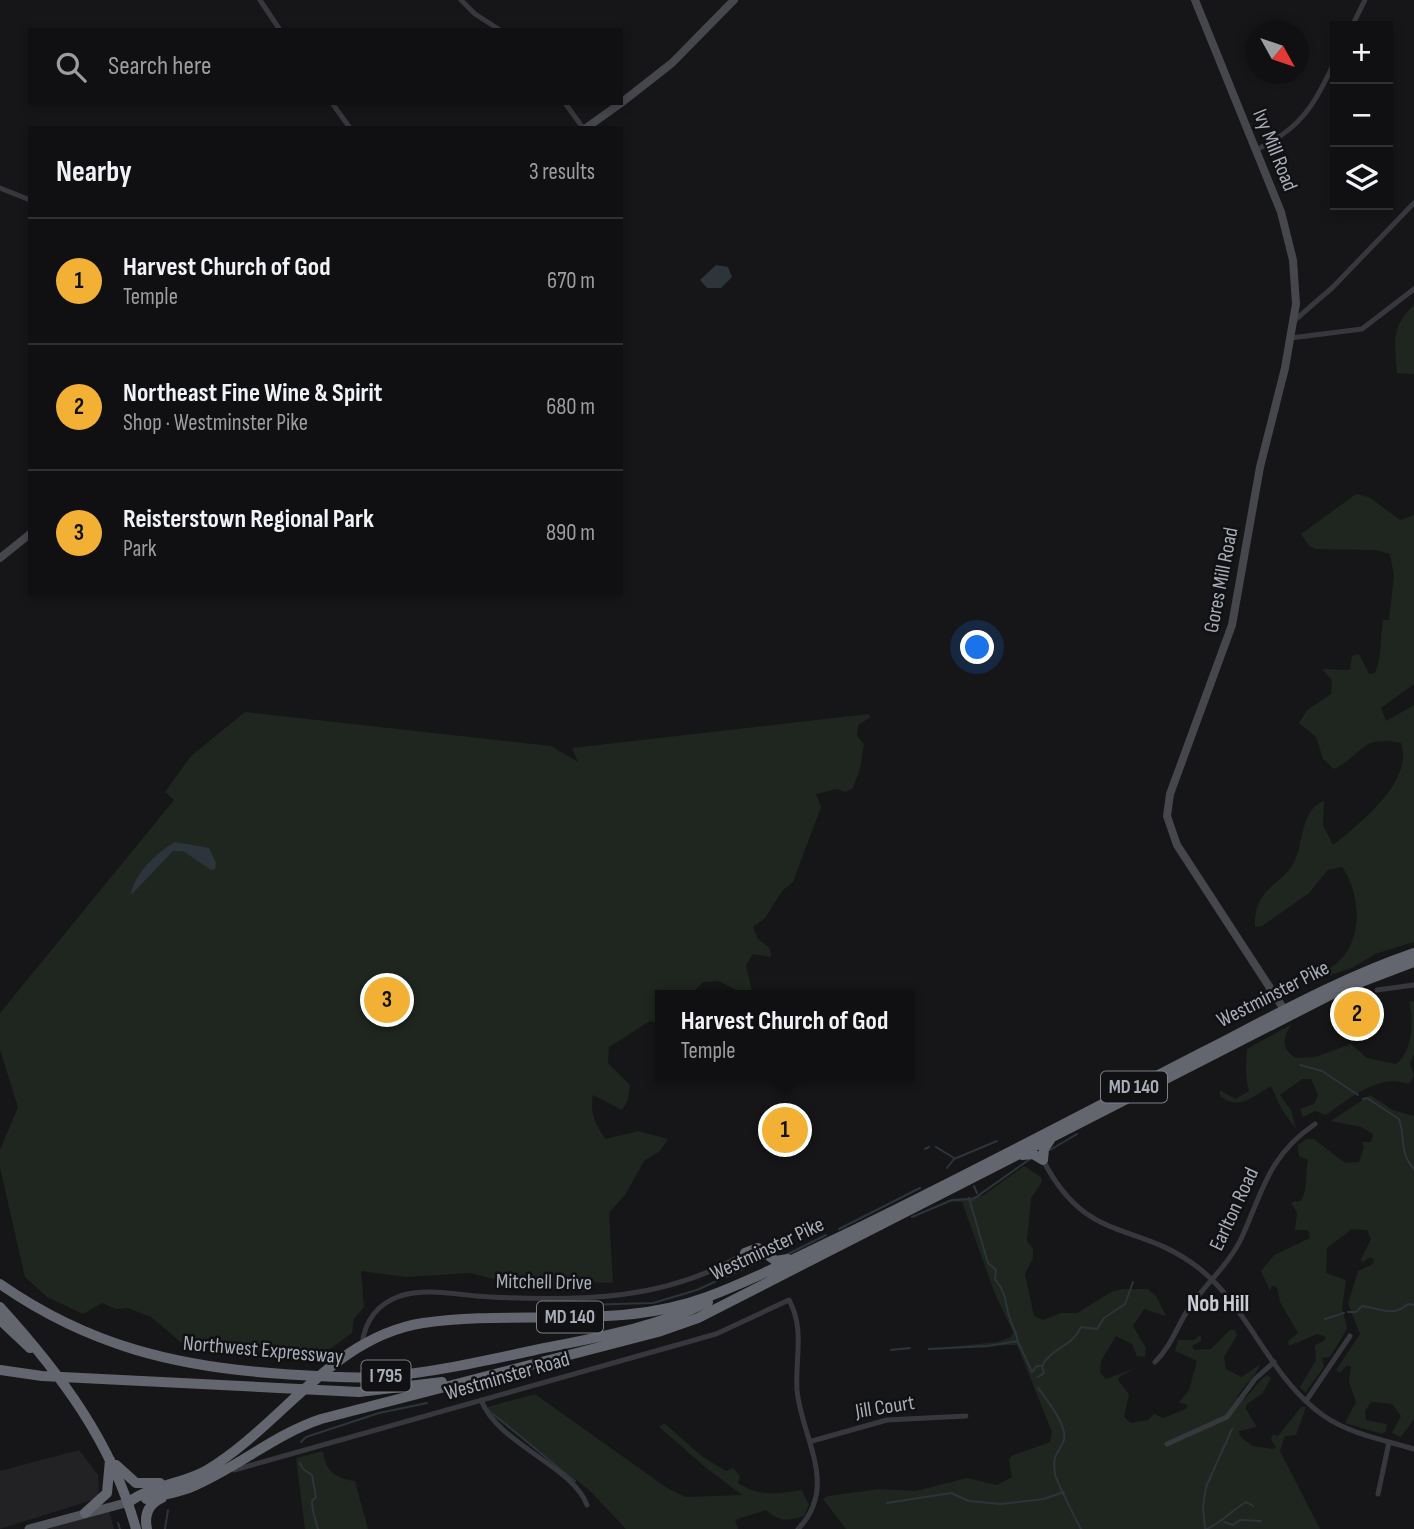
<!DOCTYPE html>
<meta charset="utf-8">
<style>
body{margin:0;font-family:"Sofia Sans Condensed",sans-serif;background:#19191b;color:#f1f3f6}
.controls{position:absolute;right:21px;top:21px;display:grid;overflow:hidden;border-radius:0px;box-shadow:0 4px 10px #0003}
.controls button{width:63px;height:63px;display:grid;place-items:center;padding:0;border:0;border-bottom:2px solid #303032;background:#101012;color:#f1f3f6;font:35px sans-serif}
.compass{position:absolute;left:1246px;top:21px;width:63px;height:63px;border-radius:50%;background:#101012;box-shadow:0 4px 10px #0003;rotate:130deg}
.you{position:absolute;left:978px;top:648px;width:24px;height:24px;margin:-18px;border:5px solid #fff;border-radius:50%;background:#1a73e8;box-shadow:0 0 0 10px #1a73e833}
.badge{display:grid;place-items:center;width:46px;height:46px;border-radius:50%;background:#f2b134;color:#111;font-size:23px;font-weight:700}
.pin{position:absolute;translate:-50% -50%;border:4px solid #fff;box-shadow:0 2px 7px #0006}
.popup{position:absolute;left:655px;top:990px;width:259px;height:91px;box-sizing:border-box;display:grid;place-content:center;border-radius:0px;background:#101012;filter:drop-shadow(0 2px 5px #0005);font-size:23px;white-space:nowrap;color:#9c9d9f}
.popup b{font-size:26px;color:#f1f3f6}
.popup::after{content:'';position:absolute;left:50%;top:100%;margin-left:-14px;border:14px solid transparent;border-top-color:#101012}
.list{margin:0;padding:0;list-style:none}
h2{display:flex;justify-content:space-between;align-items:center;height:91px;margin:0;padding:0 28px;font-size:30px}
h2 small{font-size:23px;font-weight:400;color:#9c9d9f}
.list li{display:grid;grid-template-columns:46px 1fr auto;gap:21px;align-items:center;box-sizing:border-box;height:126px;padding:0 28px;border-top:2px solid #303032}
.list b{display:block;font-size:26px;white-space:nowrap}
.list p{margin:0;font-size:23px;white-space:nowrap;color:#9c9d9f}
.list em{font-size:23px;font-style:normal;color:#9c9d9f}
.icon{flex:none;width:38px;height:38px;fill:none;stroke:currentColor;stroke-width:2;stroke-linecap:round;stroke-linejoin:round}
.map{position:relative;flex:none;width:1414px;height:1529px;overflow:hidden}
.search{position:absolute;background:#101012;box-shadow:0 4px 10px #0003;left:28px;top:28px;width:595px;height:77px;display:flex;align-items:center;gap:18px;box-sizing:border-box;padding:0 24px;border-radius:0px;color:#9c9d9f;font-size:26px}
.panel{position:absolute;background:#101012;box-shadow:0 4px 10px #0003;left:28px;top:126px;width:595px;height:469px;border-radius:0px}
.map>svg:first-child{display:block}
.built{fill:#222225}
.green{fill:#1e261f}
.water{fill:#2c353c}
.lines{fill:none;stroke-linecap:round;stroke-linejoin:round}
.stream{stroke:#2c353c;stroke-width:2}
.street{stroke:#37383d;stroke-width:5}
.secondary{stroke:#45474d;stroke-width:8}
.primary{stroke:#53555c;stroke-width:9}
.highway{stroke:#63666e;stroke-width:10}
.labels{text-anchor:middle;dominant-baseline:central;stroke-width:5;stroke-linejoin:round;paint-order:stroke}
.shield{fill:#111113;stroke:#7b7e86;stroke-width:2}
.shield-label{font-size:19px;font-weight:bold;fill:#a8adb8}
.street-label{font-size:21px;fill:#a8adb8;stroke:#111113}
.neighbourhood-label{font-size:23px;font-weight:bold;fill:#c9ccd4;stroke:#111113}
</style>
<div class="map">
<svg width="1414" height="1529" viewBox="0 0 1414 1529">
<rect width="100%" height="100%" fill="#161618"/>
<path class="built" d="M79 1450 98 1475 99 1498 0 1529V1471Z
M109 1511 114 1529H48Z"/>
<path class="green" d="M1414 305V374L1397 373C1395 344 1390 327 1414 305Z
M1356 494 1369 497 1400 520 1414 515V684L1381 708 1386 721 1414 705V942L1375 954 1352 968 1330 975 1323 971C1364 956 1364 897 1342 867L1328 870 1309 893 1262 926 1255 927C1254 884 1284 887 1296 858 1303 839 1302 809 1324 801L1323 825 1333 845C1359 824 1414 782 1401 743 1359 735 1365 754 1334 769L1323 759 1316 737 1299 723 1307 710 1331 694 1332 680 1322 669 1350 670 1352 656 1359 654 1369 674 1375 673C1382 657 1380 638 1383 620H1389L1394 576 1390 554 1375 550 1316 549 1309 546 1301 534Z
M245 712 551 746 578 762 572 748 868 714 871 717 858 725 857 736 864 744 860 769 853 788 846 792 837 789 816 794 821 807 793 882 782 891 765 918 753 927 758 939 770 948 771 957 753 954 746 965 752 991 745 994 718 981 703 982 690 995H661V1025L650 1021 609 1047 608 1063 630 1085 628 1100 622 1110 593 1095C589 1111 596 1127 606 1139L638 1131 668 1139 660 1151 644 1161 625 1195 609 1213 613 1283 586 1282 588 1292 525 1287 470 1273 406 1277 361 1271 364 1307 354 1319 352 1333 330 1349 222 1351 183 1344 151 1317 128 1308 116 1309 102 1303 83 1314 47 1297 25 1277 0 1168V1150L18 1107 0 1050V1013L174 800 165 792 191 756Z
M1414 1001V1054L1410 1063 1414 1076 1409 1084C1379 1073 1350 1098 1326 1115L1315 1111 1303 1117 1300 1109 1314 1104 1318 1095 1311 1079H1302L1280 1095 1291 1110 1296 1129 1282 1110 1271 1086C1252 1097 1240 1111 1220 1096V1090L1235 1099 1249 1091C1245 1077 1246 1063 1247 1049L1292 1024C1282 1037 1281 1049 1296 1058L1315 1057 1351 1044 1367 1058 1396 1064C1413 1051 1414 1021 1409 1002Z
M1370 1095 1393 1110 1414 1116V1419L1401 1437 1392 1433 1401 1416 1392 1404 1371 1402 1365 1411 1366 1420 1387 1424 1386 1431 1382 1434 1345 1423 1356 1402 1349 1382 1351 1366H1346L1340 1373 1336 1370 1360 1334 1348 1304 1358 1271 1373 1264 1374 1260 1370 1257 1362 1263 1361 1259 1371 1239 1367 1230 1352 1229 1327 1248 1326 1273 1346 1280 1342 1308 1347 1329 1330 1357 1322 1358 1324 1367 1305 1393 1300 1387 1316 1360 1315 1345 1324 1341 1326 1337 1317 1334 1289 1346 1288 1341 1298 1333 1280 1302 1277 1287 1272 1286 1270 1291 1261 1271 1274 1255 1310 1238 1308 1230H1295L1297 1213 1291 1202 1301 1201C1308 1189 1305 1173 1308 1160L1299 1156 1298 1145 1306 1139H1314L1345 1163 1359 1162 1364 1147 1362 1142H1371L1373 1134 1361 1127 1331 1121Z
M1024 1166 1041 1177 1042 1182 1031 1198 1027 1241 1033 1249V1258L1025 1274 1034 1316 1043 1320 1061 1313H1077L1113 1291 1123 1289H1148L1156 1296 1166 1316 1144 1309 1133 1326 1146 1348 1145 1357 1137 1356 1132 1344 1116 1336 1101 1361 1100 1372 1106 1379 1139 1367 1120 1376 1118 1380 1129 1394 1124 1417 1131 1423 1148 1420 1154 1414 1163 1418 1186 1409 1188 1405 1179 1402 1189 1390 1197 1361 1175 1351 1178 1340H1193L1201 1335V1341L1192 1346 1194 1350 1211 1349 1230 1330H1235L1237 1335 1224 1357 1226 1369 1242 1377 1260 1364C1257 1376 1243 1385 1237 1398L1240 1401C1250 1397 1256 1382 1267 1375L1271 1378 1263 1393 1247 1404 1246 1409 1257 1427 1239 1431 1240 1436 1252 1446 1273 1449 1276 1447 1271 1440 1273 1434 1278 1436 1301 1407H1306L1296 1435 1285 1436 1280 1451 1320 1529H846L823 1499 828 1496 880 1489 916 1491 967 1478 997 1485 1012 1477 1009 1461 1011 1456 1050 1442 1052 1432 1017 1345 948 1347 997 1342 1011 1337 1013 1332 995 1294 962 1202 945 1201 984 1195Z
M535 1394 667 1488 686 1497 742 1495 705 1467 659 1427 664 1423 703 1457 726 1471 733 1468 740 1476 738 1483C760 1497 776 1494 802 1490L809 1505 804 1516C788 1521 779 1522 766 1510L735 1520 738 1529H626L589 1490 484 1408Z
M323 1451C326 1472 335 1478 355 1481L368 1529H305L296 1458Z"/>
<path class="water" d="M716 265 728 267 732 277 721 288H707L700 280Z
M175 842 209 848 216 863 215 869 211 870 183 851H173L131 895C133 875 157 852 175 842Z"/>
<g class="lines">
<path class="stream" d="M1300 1065 1322 1071 1358 1095
M1363 1099 1367 1098 1399 1119C1406 1138 1398 1151 1414 1169
M936 1147 954 1158
M925 1149 929 1147
M1050 1150 1077 1134
M947 1168 954 1159 997 1141
M974 1186 977 1193
M969 1198 988 1263 996 1270 995 1279C1009 1297 1004 1304 1011 1322 1014 1330 1017 1333 1018 1343
M972 1200 1030 1159
M912 1217 952 1200 970 1199
M839 1229 920 1188
M786 1255 826 1235
M547 1306 653 1303 697 1290 760 1261
M1348 1312H1356L1362 1306C1381 1308 1392 1318 1408 1304L1414 1305
M1325 1319 1344 1313
M1019 1344 1032 1372 1037 1366H1041
M929 1349 988 1346 1018 1341
M891 1350 910 1348
M1038 1377 1044 1373 1042 1366C1052 1347 1072 1347 1081 1327L1097 1329 1104 1318 1125 1304 1133 1282
M1038 1388C1046 1399 1068 1426 1064 1440 1058 1456 1052 1452 1055 1474 1055 1478 1077 1522 1081 1529
M493 1414 575 1481
M301 1442 306 1437 379 1413 427 1403
M300 1463 303 1469 312 1475 316 1497 312 1501C312 1510 315 1520 318 1529
M887 1503 951 1493 969 1501 1001 1504 1044 1499 1064 1492
M1224 1522 1233 1525 1240 1520 1261 1521
M118 1523 120 1529
M165 1529 168 1510
M1205 1529 1203 1507 1206 1487 1232 1429
M1207 1529C1222 1522 1231 1511 1246 1502L1253 1506"/>
<path class="street" d="M260 0 280 30
M461 0 475 14 500 30
M1352 26 1365 0
M332 103 350 128
M565 103 583 128
M1256 150C1302 128 1314 105 1335 61
M0 188 30 200
M1295 320 1333 287 1414 203
M1291 338 1362 329 1414 289
M1377 990 1414 985
M1043 1160C1088 1247 1137 1219 1200 1269 1250 1309 1270 1379 1324 1416 1350 1434 1384 1440 1414 1449
M362 1344C365 1321 377 1304 400 1296 428 1287 462 1296 491 1297 580 1301 667 1301 745 1253
M1155 1362C1171 1347 1177 1326 1189 1308 1206 1284 1228 1265 1241 1239 1263 1191 1268 1156 1315 1124
M481 1400C499 1445 573 1466 587 1505
M1306 1401 1350 1336
M812 1441 887 1420 966 1416
M1167 1444 1227 1417 1255 1379 1274 1362
M232 1466 234 1470 716 1334 789 1300C805 1329 795 1358 797 1390 801 1437 840 1486 798 1529
M1378 1494 1389 1442"/>
<path class="secondary" d="M1195 0 1281 212 1293 260 1296 304 1285 368 1260 467 1232 625 1170 794 1167 816 1177 845 1287 1014
M621 103 672 63 734 0
M586 128 621 103
M0 558 30 534"/>
<path class="primary" d="M29 1529 129 1502"/>
<path class="highway" d="M1022 1155 1033 1154 1043 1160 1044 1149 1050 1140
M745 1253 758 1248 776 1261 788 1259
M0 1284C89 1346 177 1367 283 1374 315 1376 347 1379 379 1377 431 1373 484 1361 535 1350 594 1338 654 1328 708 1302
M0 1307C60 1373 112 1442 136 1529
M0 1320 30 1348
M0 1370 42 1376 359 1392 442 1382
M116 1465 136 1483H160
M146 1499C160 1495 176 1493 189 1488 236 1469 273 1435 321 1419L658 1332 698 1318 1340 990 1414 962
M129 1502C152 1485 183 1484 207 1470 282 1425 332 1337 423 1323 517 1309 616 1331 707 1297 756 1279 803 1254 850 1232 970 1174 1088 1111 1207 1050 1275 1015 1341 978 1414 953
M85 1513 107 1493 110 1460
M147 1529C144 1515 148 1504 162 1498"/>
</g>
<g class="labels">
<g class="shield">
<rect x="1101" y="1071.5" width="66" height="31" rx="5"/>
<rect x="537" y="1301.5" width="66" height="31" rx="5"/>
<rect x="361.5" y="1360.5" width="49" height="31" rx="5"/>
</g>
<g class="shield-label">
<text x="1134" y="1087">MD 140</text>
<text x="570" y="1317">MD 140</text>
<text x="386" y="1376">I 795</text>
</g>
<g class="street-label">
<text transform="translate(1275 150) rotate(68)">Ivy Mill Road</text>
<text transform="translate(1221 580) rotate(-79)">Gores Mill Road</text>
<text transform="translate(1273 994) rotate(-27)">Westminster Pike</text>
<text transform="translate(1234 1209) rotate(-65)">Earlton Road</text>
<text transform="translate(767 1249) rotate(-25)">Westminster Pike</text>
<text transform="translate(544 1282) rotate(1)">Mitchell Drive</text>
<text transform="translate(263 1350) rotate(5)">Northwest Expressway</text>
<text transform="translate(507 1376) rotate(-16)">Westminster Road</text>
<text transform="translate(885 1407) rotate(-9)">Jill Court</text>
</g>
<g class="neighbourhood-label">
<text x="1218" y="1304">Nob Hill</text>
</g>
</g>
</svg>
<div class="controls">
<button>+</button>
<button>−</button>
<button><svg class="icon" aria-label="layers" viewBox="0 0 24 24"><path d="M12 4l9 5-9 5-9-5zM3 14l9 5 9-5"/></svg></button>
</div>
<svg class="compass" viewBox="-18 -18 36 36"><path d="M0-13l5 13h-10z" fill="#e53935"/><path d="M0 13l5-13h-10z" fill="#9c9d9f"/></svg>
<div class="you"></div>
<div class="pin badge" style="left:785px;top:1130px">1</div>
<div class="popup"><b>Harvest Church of God</b>Temple</div>
<div class="pin badge" style="left:1357px;top:1014px">2</div>
<div class="pin badge" style="left:387px;top:1000px">3</div>
<div class="search"><svg class="icon" aria-label="search" viewBox="0 0 24 24"><circle cx="10" cy="10" r="6"/><path d="M15 15l6 6"/></svg>Search here</div>
<section class="panel">
<h2>Nearby<small>3 results</small></h2>
<ul class="list">
<li><span class="badge">1</span><div><b>Harvest Church of God</b><p>Temple</p></div><em>670 m</em></li>
<li><span class="badge">2</span><div><b>Northeast Fine Wine &amp; Spirit</b><p>Shop · Westminster Pike</p></div><em>680 m</em></li>
<li><span class="badge">3</span><div><b>Reisterstown Regional Park</b><p>Park</p></div><em>890 m</em></li>
</ul>
</section>
</div>
